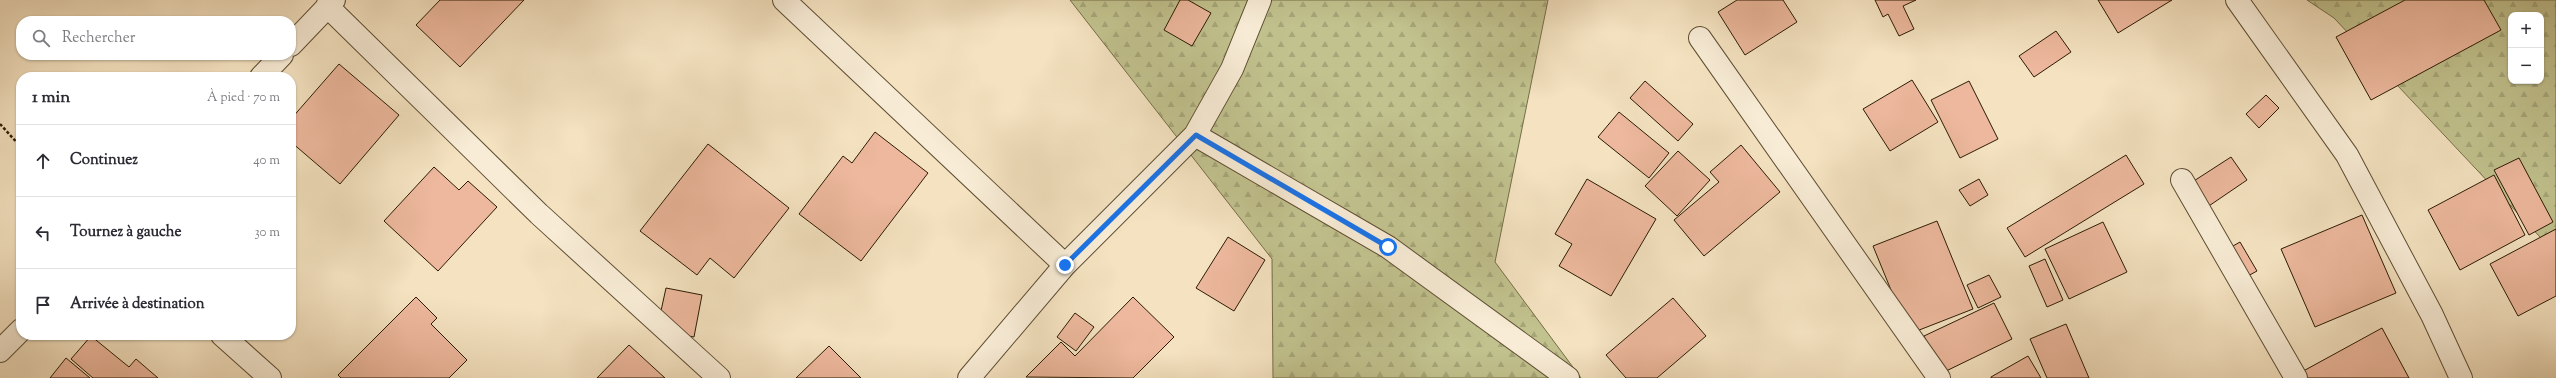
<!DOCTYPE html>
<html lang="fr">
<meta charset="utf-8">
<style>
body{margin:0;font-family:"Sorts Mill Goudy",serif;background:#f2f2f3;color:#2b2b33}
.controls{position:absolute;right:12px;top:12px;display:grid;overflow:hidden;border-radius:8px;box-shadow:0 1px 3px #0004}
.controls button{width:36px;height:36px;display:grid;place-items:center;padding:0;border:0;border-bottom:1px solid #e1e1e2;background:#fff;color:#2b2b33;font:20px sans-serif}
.stop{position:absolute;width:12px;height:12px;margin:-9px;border:3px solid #1a73e8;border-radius:50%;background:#fff}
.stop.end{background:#1a73e8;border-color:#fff;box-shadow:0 1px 4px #0008}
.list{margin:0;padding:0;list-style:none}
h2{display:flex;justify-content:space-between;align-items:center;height:52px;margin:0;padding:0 16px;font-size:17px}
h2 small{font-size:13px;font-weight:400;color:#7c7c81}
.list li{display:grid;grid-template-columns:26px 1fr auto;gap:12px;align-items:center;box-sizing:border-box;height:72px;padding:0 16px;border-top:1px solid #e1e1e2}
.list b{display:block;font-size:15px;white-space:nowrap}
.list em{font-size:13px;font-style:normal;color:#7c7c81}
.icon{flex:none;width:22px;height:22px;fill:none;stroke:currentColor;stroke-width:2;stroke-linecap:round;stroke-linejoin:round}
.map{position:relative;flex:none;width:2556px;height:378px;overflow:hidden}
.search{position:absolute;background:#fff;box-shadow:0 1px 3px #0004;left:16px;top:16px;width:280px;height:44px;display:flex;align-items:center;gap:10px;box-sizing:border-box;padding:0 14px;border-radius:16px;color:#7c7c81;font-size:15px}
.panel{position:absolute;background:#fff;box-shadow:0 1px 3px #0004;left:16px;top:72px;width:280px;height:268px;border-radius:16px}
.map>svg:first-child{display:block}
.forest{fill:url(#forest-firs);stroke:#766e48;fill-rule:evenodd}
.building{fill:#edb89d;stroke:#2c1b03}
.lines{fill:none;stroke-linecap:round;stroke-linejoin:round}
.minor-casing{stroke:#5e4d32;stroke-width:24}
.path{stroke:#2c1b03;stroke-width:2.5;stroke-dasharray:3 2;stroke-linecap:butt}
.minor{stroke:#f8ecd6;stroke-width:22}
.route{stroke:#1a73e8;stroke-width:5}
</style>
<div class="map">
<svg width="2556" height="378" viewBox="0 0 2556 378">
<defs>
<pattern id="forest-firs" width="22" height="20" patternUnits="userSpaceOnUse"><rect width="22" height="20" fill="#c1c28e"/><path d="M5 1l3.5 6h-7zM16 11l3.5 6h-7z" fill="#a6a679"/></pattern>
</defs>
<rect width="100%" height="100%" fill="#f4e2c0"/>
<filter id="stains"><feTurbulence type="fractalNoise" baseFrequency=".005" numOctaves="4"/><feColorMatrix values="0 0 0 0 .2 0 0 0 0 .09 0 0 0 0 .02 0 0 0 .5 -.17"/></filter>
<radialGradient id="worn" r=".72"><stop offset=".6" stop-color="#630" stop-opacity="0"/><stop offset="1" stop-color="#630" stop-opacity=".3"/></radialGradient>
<path class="forest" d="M1070 0H1548L1495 262 1581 378H1273L1272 259Z
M2307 0H2556V254L2334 18ZM2511 15H2541V81H2511Z"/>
<path class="building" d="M440 0H524L460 67 416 25Z
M1180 0H1188L1211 13 1192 46 1164 30Z
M1737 0H1783L1797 22 1745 55 1718 12Z
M1875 0H1916L1903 6 1914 29 1899 36 1888 14 1883 17Z
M2098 0H2172L2118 33Z
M2405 0H2484L2501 30 2371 100 2336 37Z
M2056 31 2071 52 2034 77 2019 56Z
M339 64 399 115 340 184 291 142V119Z
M1912 80 1938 122 1890 151 1863 109Z
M1645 81 1693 124 1678 141 1630 98Z
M1969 81 1998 139 1960 158 1931 100Z
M2266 95 2279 108 2259 128 2246 114Z
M1619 112 1669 153 1649 178 1598 137Z
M875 132 928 173 861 261 799 214 843 156 852 163Z
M708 144 789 208 734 278 710 258 697 275 640 231Z
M1741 145 1780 192 1704 256 1674 220 1719 182 1710 172Z
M1678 151 1710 180 1677 216 1645 186Z
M2126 155 2144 184 2025 257 2007 228Z
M2231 157 2247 180 2200 212 2183 188Z
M2519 158 2553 222 2529 235 2494 170Z
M434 167 459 190 468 181 497 207 438 271 384 221Z
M2494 175 2525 235 2460 270 2428 210Z
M1587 179 1656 219 1611 296 1559 266 1572 244 1555 234Z
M1979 179 1988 195 1970 206 1959 190Z
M2362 215 2396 293 2315 327 2281 249Z
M1937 221 1973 309 1909 334 1873 246Z
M2103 222 2127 272 2069 299 2045 249Z
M2556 229V296L2518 316 2490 264Z
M1228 237 1265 260 1234 311 1196 288Z
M2240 242 2257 271 2235 283 2219 254Z
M2045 259 2063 300 2047 307 2029 266Z
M1989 275 2001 297 1978 308 1967 285Z
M666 288 702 295 694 337 671 333 659 320Z
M416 297 437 318 431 324 467 360 449 378H341L338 375Z
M1133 297 1174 337 1133 378 1026 377 1061 342 1075 356Z
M1673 298 1706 336 1657 378H1626L1606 355Z
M1994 303 2012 339 1942 373 1924 336Z
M1075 313 1094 327 1076 351 1057 337Z
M2066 324 2089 378H2047L2030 339Z
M2382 328 2409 378H2298L2296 375Z
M91 336 129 367 136 359 158 378H93L71 359Z
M629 345 665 378H597Z
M829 346 861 378H796Z
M2028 356 2041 378H1991V377Z
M66 358 90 378H50Z"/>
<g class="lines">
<g class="minor-casing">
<path id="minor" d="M784 0 1065 265
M2237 0 2347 155 2432 315 2461 378
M327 6 539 214 719 378
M1700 38 1939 378
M291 45 334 0
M261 77 282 55
M1195 135 1388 247 1568 378
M2182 180 2296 378
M222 335 270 378
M0 351 21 330
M969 378 1065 265 1195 135 1232 69 1260 0"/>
</g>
<path class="path" d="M0 124 21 147"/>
<use href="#minor" class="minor"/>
</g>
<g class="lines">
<path class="route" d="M1065 265 1196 135 1388 247"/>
</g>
<rect width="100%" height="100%" filter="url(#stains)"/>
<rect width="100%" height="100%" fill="url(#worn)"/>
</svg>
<div class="controls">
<button>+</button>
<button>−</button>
</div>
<div class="stop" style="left:1388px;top:247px"></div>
<div class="stop end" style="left:1065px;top:265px"></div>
<div class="search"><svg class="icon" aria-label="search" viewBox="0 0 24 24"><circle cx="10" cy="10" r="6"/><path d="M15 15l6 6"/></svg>Rechercher</div>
<section class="panel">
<h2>1 min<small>À pied · 70 m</small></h2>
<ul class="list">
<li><svg class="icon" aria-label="ahead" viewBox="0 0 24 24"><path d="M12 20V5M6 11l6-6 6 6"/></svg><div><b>Continuez</b></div><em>40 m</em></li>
<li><svg class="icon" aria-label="left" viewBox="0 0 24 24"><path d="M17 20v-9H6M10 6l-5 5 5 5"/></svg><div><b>Tournez à gauche</b></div><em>30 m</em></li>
<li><svg class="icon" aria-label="arrive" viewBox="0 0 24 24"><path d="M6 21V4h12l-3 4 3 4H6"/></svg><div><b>Arrivée à destination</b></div></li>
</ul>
</section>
</div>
